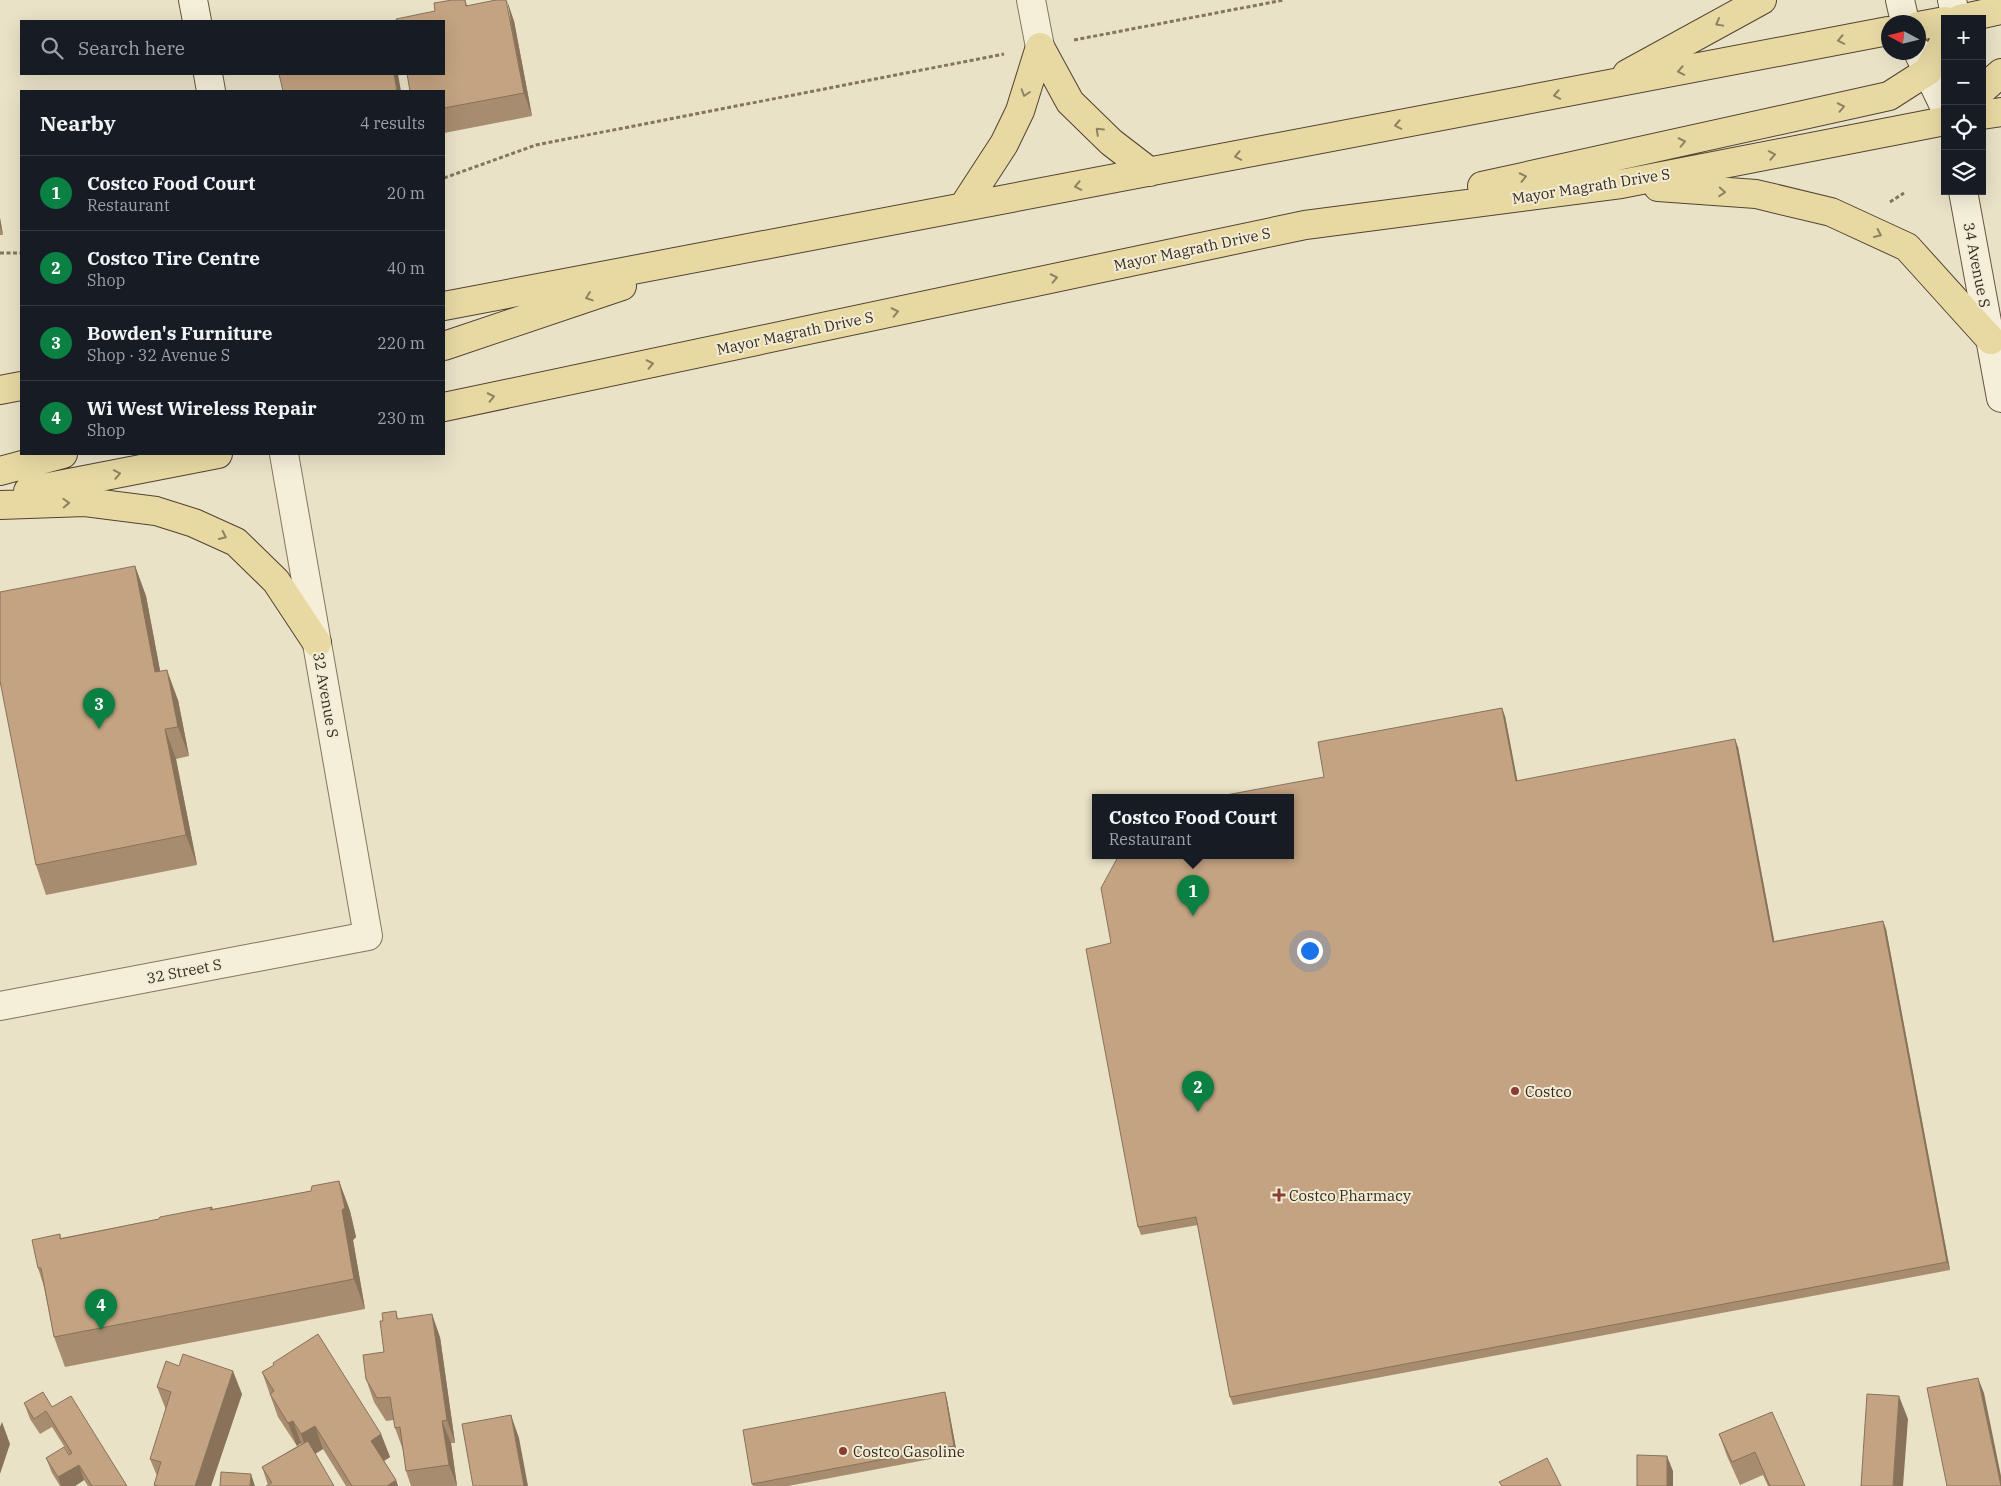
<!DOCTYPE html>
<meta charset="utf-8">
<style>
body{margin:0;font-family:"IBM Plex Serif",serif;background:#242831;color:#f1f3f6}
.controls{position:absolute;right:15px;top:15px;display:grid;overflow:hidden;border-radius:0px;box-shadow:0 5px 20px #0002}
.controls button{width:45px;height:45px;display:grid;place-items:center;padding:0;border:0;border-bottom:1px solid #363941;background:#171b24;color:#f1f3f6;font:25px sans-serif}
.compass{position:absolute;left:1881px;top:15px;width:45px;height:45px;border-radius:50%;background:#171b24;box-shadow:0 5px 20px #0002;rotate:277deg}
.you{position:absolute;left:1309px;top:950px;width:18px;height:18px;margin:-12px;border:4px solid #fff;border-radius:50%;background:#1a73e8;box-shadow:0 0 0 8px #1a73e833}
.badge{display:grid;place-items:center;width:32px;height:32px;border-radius:50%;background:#0b8043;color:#fff;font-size:16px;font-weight:700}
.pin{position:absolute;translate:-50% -41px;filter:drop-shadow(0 1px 2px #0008)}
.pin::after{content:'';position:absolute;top:26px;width:18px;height:15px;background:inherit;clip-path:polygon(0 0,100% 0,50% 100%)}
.popup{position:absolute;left:1092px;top:794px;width:202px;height:65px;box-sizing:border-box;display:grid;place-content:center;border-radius:0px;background:#171b24;filter:drop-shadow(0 1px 4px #0005);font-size:16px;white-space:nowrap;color:#9ea1a6}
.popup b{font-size:19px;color:#f1f3f6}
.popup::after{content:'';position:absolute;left:50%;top:100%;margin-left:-10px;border:10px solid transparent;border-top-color:#171b24}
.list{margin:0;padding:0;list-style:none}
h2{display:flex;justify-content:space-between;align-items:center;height:65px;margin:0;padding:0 20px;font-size:21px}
h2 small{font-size:16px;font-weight:400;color:#9ea1a6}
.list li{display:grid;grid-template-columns:32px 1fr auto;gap:15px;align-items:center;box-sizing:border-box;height:75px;padding:0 20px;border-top:1px solid #363941}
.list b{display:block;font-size:19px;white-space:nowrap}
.list p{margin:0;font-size:16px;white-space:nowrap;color:#9ea1a6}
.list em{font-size:16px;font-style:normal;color:#9ea1a6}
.icon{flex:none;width:28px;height:28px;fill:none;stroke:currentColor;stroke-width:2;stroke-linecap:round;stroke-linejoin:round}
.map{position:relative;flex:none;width:2001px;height:1486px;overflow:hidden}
.search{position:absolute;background:#171b24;box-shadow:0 5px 20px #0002;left:20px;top:20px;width:425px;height:55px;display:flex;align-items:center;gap:12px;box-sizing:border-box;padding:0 18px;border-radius:0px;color:#9ea1a6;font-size:19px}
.panel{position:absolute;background:#171b24;box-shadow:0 5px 20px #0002;left:20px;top:90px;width:425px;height:365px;border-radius:0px}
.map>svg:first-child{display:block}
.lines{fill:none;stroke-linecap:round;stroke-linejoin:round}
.street-casing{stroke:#83755e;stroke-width:30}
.secondary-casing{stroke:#655641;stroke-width:30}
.primary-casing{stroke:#514332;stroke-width:30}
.path{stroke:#83755e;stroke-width:3;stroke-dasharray:4 2.5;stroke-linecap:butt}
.street{stroke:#f5efd9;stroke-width:28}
.secondary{stroke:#f5efd9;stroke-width:28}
.primary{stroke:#e8d9a3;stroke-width:28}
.wall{fill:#a88c6f}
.shaded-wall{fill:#88725a}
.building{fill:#c3a381;stroke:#88725a}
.oneway{stroke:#8e8262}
.poi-dot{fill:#8b3c35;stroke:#f2ecd5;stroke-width:2}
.labels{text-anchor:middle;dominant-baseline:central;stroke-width:4;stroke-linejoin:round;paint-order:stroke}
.street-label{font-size:15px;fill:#352c20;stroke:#f2ecd5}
.poi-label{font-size:15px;fill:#352c20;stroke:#f2ecd5;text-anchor:start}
</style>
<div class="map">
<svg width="2001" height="1486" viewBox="0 0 2001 1486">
<rect width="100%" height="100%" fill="#e9e2c7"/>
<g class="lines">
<g class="street-casing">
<path id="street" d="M1031 0 1040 47
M0 1006 368 936 284 454"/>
</g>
<g class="secondary-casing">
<path id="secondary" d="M193 0 197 21
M1900 0 1905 22
M1952 0 1956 19
M1918 52 1945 108
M208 74 211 91
M1963 191 2001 398"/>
</g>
<g class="primary-casing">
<path id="primary" d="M1960 19 2001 10
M1918 26 1945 21
M1040 47 1070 102 1111 142 1150 172
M1627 74 1762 0
M1982 90 2001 73
M1982 115 2001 112
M1482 186 1889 96 1928 71 1945 40
M1658 187 1756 194 1831 212 1907 247 1991 340
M963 207 1004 144 1020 111 1040 47
M444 306 1888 31
M444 346 622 286
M0 390 21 386
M444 407 1305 225 1621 184 1945 121
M0 471 63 454
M28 491 218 454
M0 505 85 502 156 511 194 523 236 542 276 581 317 643"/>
</g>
<path class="path" d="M1074 40 1284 0
M444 178 536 145 1004 54
M1890 202 1904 193
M0 253H21"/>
<use href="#street" class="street"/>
<use href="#secondary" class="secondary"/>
<use href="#primary" class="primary"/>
</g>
<path class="wall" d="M465 0 467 5 514 21 532 116 444 133V91L435 11Z
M0 218 3 235H0Z
M135 566 146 596 160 671 178 700 189 756 176 759 197 865 46 895 36 865Z
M1505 716 1517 781 1738 747 1774 941 1883 921 1886 929 1950 1270 1233 1405 1230 1397 1198 1225 1141 1235 1138 1227 1111 943 1324 777Z
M339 1181 350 1211 356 1237 353 1240 365 1309 65 1367 54 1337 44 1287 38 1268 60 1234 61 1238 159 1219 212 1207 213 1209 311 1191Z
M396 1311 398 1319 440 1337 455 1443H451L457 1486H411L406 1471 403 1450 395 1428 394 1420 386 1421 374 1402 366 1379 384 1352 383 1321Z
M179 1366 242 1394 211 1486H155L154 1485 157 1476 150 1459 166 1410 157 1387Z
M262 1372 381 1434 390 1457 384 1461 396 1480 398 1486H346L323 1449 268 1485 262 1467 301 1444V1443L297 1446 278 1417Z
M945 1392 947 1400 957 1454 788 1486H753L752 1484Z
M24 1403 52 1407 127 1486H88L84 1480 75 1486H60L52 1473 46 1458 69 1454 52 1427 40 1434 30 1419Z
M1772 1412 1805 1486H1768L1763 1475 1740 1485 1727 1456 1719 1434Z"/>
<path class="shaded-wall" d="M507 0 514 21 532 116 524 93Z
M394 74H398L401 91H397Z
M0 218 3 235 0 226Z
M135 566 146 596 166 702 155 672Z
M167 670 178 700 189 756 178 727Z
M1502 708 1505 716 1519 789 1516 781Z
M165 729 176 759 197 865 186 835Z
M1735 739 1738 747 1776 950 1773 942Z
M1883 921 1886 929 1950 1270 1947 1262Z
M339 1181 350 1211 356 1237 353 1240 365 1309 354 1279 342 1210Z
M432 1314 440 1337 455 1443 447 1420Z
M233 1371 242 1394 211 1486H195Z
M1978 1378 1984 1393 2001 1476V1486Z
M945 1392 947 1400 957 1454 954 1446Z
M1899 1396 1908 1419 1903 1486H1893Z
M511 1415 519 1438 528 1486H524Z
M293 1421 301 1443 297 1446 288 1423Z
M442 1421 451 1443 457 1486 449 1465Z
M2 1422 10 1444 0 1474V1427Z
M315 1426 323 1449 309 1457 301 1434Z
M381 1434 390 1457 379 1464 371 1441Z
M1667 1456 1673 1471V1486H1667Z
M79 1465 84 1480 75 1486H61L58 1477Z
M251 1474 255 1486H250Z
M396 1480 398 1486H387Z"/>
<path class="building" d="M452 0H465L466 6 496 0H506L524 93 444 108V91H410L407 74H444V21H397L396 19 435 11 434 3Z
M279 74H394L397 91H283Z
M135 566 155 672 167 670 178 727 165 729 186 835 36 865 0 681V592Z
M1502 708 1516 781 1735 739 1773 942 1883 921 1947 1262 1230 1397 1196 1217 1138 1227 1086 949 1111 943 1101 888 1119 855H1290V797H1215L1324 777 1318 742Z
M339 1181 345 1208 342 1210 354 1279 54 1337 41 1268H38L32 1240 60 1234V1239L159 1219 160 1217 212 1207 210 1210 311 1191 312 1186Z
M396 1311 397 1319 432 1314 447 1420 442 1421 449 1465 406 1471 400 1427 395 1428 390 1397 377 1398 366 1379 363 1355 384 1352 380 1321H383L382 1313Z
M318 1334 381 1434 371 1441 396 1480 387 1486H352L315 1426 301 1434 293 1421 288 1423 270 1394 274 1391 262 1372 274 1365 273 1363Z
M183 1354 233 1371 195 1486H159L154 1485 161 1462 150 1459 171 1392 157 1387 166 1361 179 1366Z
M1978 1378 2001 1486H1947L1927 1388Z
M43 1392 52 1407 71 1396 127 1486H92L79 1465 58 1477 46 1458 64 1447 69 1455 72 1453 46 1411 34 1419 24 1403Z
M945 1392 954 1446 752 1484 743 1430Z
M1867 1394 1899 1396 1893 1486H1861Z
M1772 1412 1805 1486H1770L1755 1452 1732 1462 1719 1434Z
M511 1415 524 1486H473L462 1424Z
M308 1441 334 1486H266L272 1483 262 1467Z
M1637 1455 1667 1456V1486H1637Z
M1547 1458 1561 1486H1502L1499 1482Z
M221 1472 251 1474 250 1486H220Z"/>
<defs><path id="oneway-chevron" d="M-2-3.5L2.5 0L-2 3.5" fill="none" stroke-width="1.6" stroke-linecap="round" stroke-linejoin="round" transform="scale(1.25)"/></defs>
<g class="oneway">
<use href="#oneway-chevron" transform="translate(1719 23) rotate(151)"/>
<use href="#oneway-chevron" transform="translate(1841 40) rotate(169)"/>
<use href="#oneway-chevron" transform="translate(1681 71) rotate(169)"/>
<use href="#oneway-chevron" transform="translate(1025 93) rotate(108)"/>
<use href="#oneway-chevron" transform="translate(1557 95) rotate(169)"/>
<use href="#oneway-chevron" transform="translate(1841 107) rotate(-12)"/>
<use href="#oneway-chevron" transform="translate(1398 125) rotate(169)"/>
<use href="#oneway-chevron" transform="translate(1099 131) rotate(-136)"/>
<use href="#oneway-chevron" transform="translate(1682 142) rotate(-12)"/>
<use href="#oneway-chevron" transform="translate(1772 155) rotate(-11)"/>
<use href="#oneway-chevron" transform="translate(1238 156) rotate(169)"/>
<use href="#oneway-chevron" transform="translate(1523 177) rotate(-12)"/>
<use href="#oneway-chevron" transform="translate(1078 186) rotate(169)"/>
<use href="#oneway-chevron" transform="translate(1722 192) rotate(4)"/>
<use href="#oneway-chevron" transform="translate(1878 234) rotate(25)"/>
<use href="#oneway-chevron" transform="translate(1054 278) rotate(-12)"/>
<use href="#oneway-chevron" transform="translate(589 297) rotate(161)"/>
<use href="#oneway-chevron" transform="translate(895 312) rotate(-12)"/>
<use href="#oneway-chevron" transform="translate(650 364) rotate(-12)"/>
<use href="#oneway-chevron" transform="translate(491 397) rotate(-12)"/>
<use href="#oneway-chevron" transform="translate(117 474) rotate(-11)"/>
<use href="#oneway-chevron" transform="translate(66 503) rotate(-2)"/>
<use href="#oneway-chevron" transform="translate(223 536) rotate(25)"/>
</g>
<g class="poi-dot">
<circle cx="1515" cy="1091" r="5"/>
<path d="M1276.5 1187.5h5v5h5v5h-5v5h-5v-5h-5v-5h5z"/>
<circle cx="843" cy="1451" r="5"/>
</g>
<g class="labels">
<g class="street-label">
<text transform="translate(1591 186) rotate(-9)">Mayor Magrath Drive S</text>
<text transform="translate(1192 249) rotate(-12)">Mayor Magrath Drive S</text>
<text transform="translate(1977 265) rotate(79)">34 Avenue S</text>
<text transform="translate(795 333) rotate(-12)">Mayor Magrath Drive S</text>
<text transform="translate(326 695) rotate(80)">32 Avenue S</text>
<text transform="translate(184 971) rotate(-11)">32 Street S</text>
</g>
<g class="poi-label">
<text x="1525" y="1091">Costco</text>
<text x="1289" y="1195">Costco Pharmacy</text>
<text x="853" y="1451">Costco Gasoline</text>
</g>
</g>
</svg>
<div class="controls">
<button>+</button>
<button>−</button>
<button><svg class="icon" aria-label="locate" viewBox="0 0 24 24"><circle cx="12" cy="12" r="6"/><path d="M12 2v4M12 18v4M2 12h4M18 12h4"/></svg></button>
<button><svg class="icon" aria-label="layers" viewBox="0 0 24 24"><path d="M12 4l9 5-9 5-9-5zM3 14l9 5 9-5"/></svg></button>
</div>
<svg class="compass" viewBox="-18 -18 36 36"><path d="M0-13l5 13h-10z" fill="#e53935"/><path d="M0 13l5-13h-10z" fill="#9ea1a6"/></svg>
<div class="you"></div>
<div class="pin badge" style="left:1193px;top:916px">1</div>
<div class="popup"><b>Costco Food Court</b>Restaurant</div>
<div class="pin badge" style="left:1198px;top:1112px">2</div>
<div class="pin badge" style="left:99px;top:729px">3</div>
<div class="pin badge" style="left:101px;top:1330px">4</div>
<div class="search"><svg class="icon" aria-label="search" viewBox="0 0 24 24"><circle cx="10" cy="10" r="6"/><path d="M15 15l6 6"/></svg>Search here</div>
<section class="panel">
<h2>Nearby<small>4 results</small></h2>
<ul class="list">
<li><span class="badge">1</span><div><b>Costco Food Court</b><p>Restaurant</p></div><em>20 m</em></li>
<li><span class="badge">2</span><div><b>Costco Tire Centre</b><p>Shop</p></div><em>40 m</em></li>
<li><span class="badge">3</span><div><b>Bowden's Furniture</b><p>Shop · 32 Avenue S</p></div><em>220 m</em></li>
<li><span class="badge">4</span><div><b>Wi West Wireless Repair</b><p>Shop</p></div><em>230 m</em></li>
</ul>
</section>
</div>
